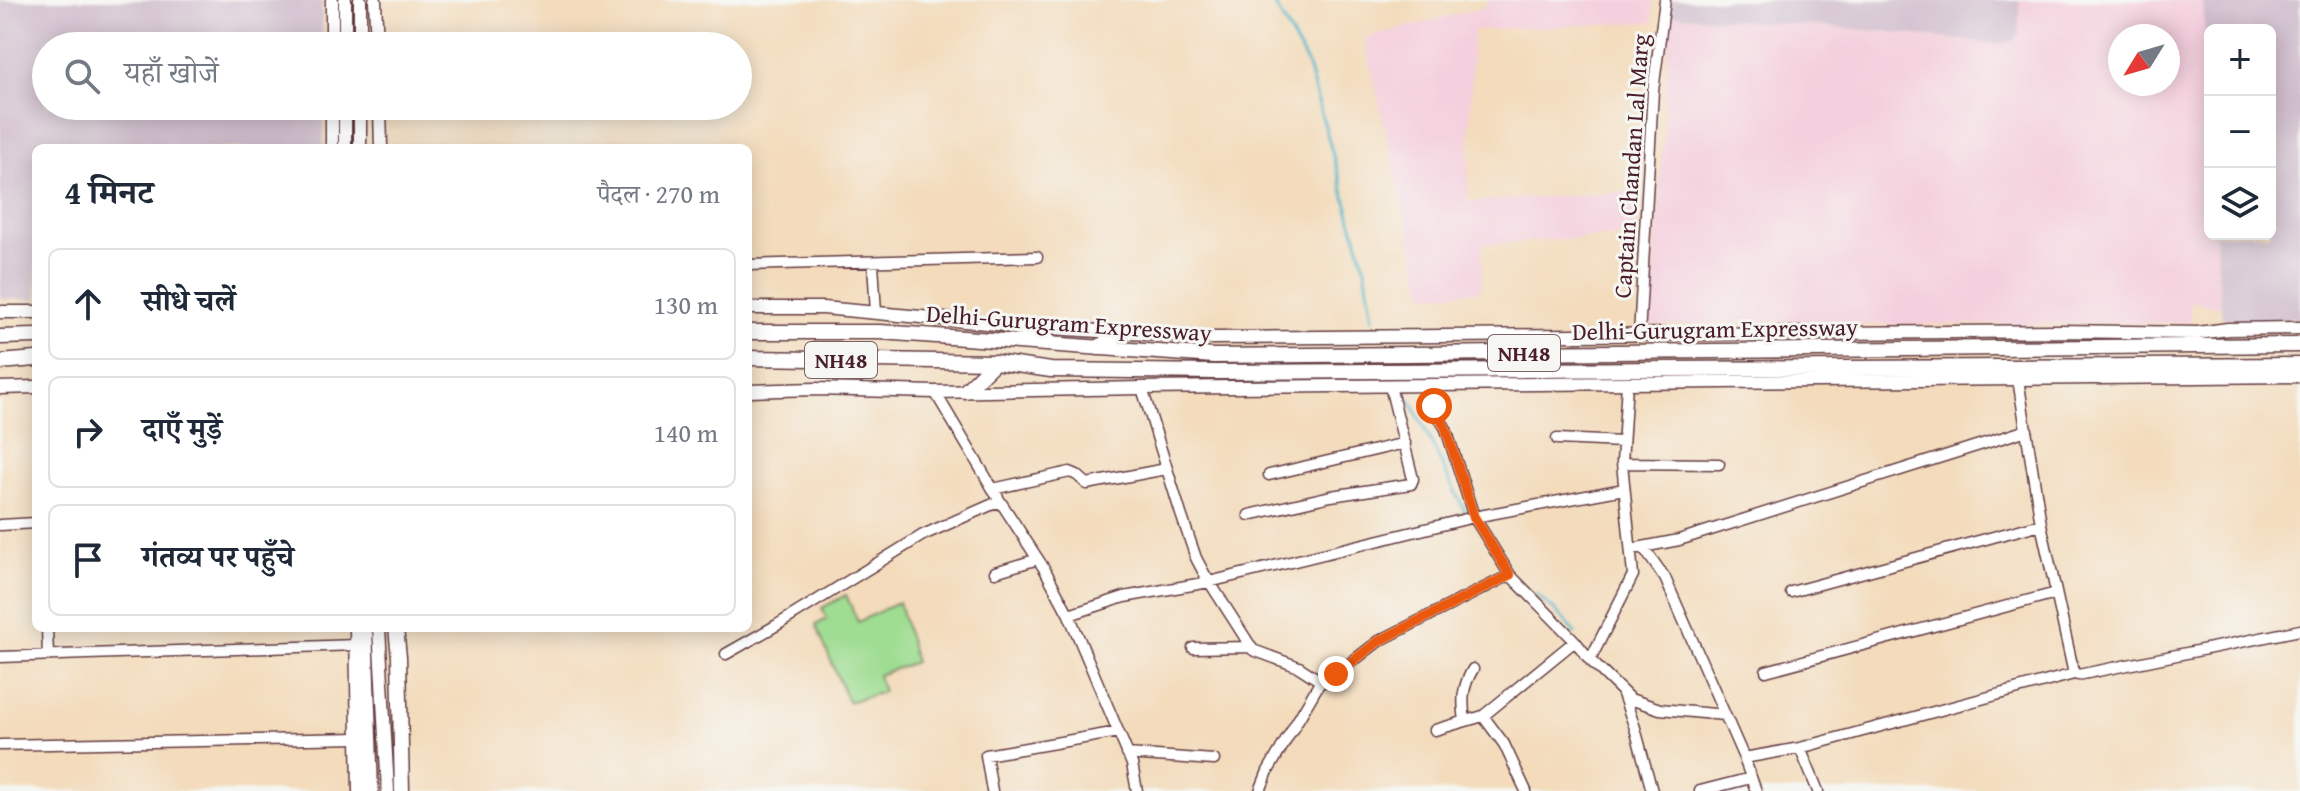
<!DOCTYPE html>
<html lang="hi">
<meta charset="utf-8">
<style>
body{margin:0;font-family:"Gentium Book Plus","Noto Serif Devanagari",serif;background:#f6f6f7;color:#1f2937}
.controls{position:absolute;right:24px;top:24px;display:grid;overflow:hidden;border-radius:12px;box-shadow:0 4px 20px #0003}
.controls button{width:72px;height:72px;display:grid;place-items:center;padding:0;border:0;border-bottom:2px solid #e0e1e3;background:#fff;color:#1f2937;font:40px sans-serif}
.compass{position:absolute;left:2108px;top:24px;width:72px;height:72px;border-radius:50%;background:#fff;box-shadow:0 4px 20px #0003;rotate:233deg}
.stop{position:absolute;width:24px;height:24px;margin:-18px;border:6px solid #ea580c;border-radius:50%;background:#fff}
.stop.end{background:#ea580c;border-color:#fff;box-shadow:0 2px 8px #0008}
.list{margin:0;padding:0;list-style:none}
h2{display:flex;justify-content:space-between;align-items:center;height:104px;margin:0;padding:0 32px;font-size:34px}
h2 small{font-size:26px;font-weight:400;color:#747a83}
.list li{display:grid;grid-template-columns:52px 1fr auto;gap:24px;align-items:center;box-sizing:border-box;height:112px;margin:0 16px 16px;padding:0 16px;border:2px solid #e0e1e3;border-radius:12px}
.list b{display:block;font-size:30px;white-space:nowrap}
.list em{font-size:26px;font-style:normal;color:#747a83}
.icon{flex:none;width:44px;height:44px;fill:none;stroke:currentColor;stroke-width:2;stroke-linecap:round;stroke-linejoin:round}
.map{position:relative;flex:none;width:2300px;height:791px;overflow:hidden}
.search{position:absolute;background:#fff;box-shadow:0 4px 20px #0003;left:32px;top:32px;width:720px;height:88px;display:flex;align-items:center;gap:20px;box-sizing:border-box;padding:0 28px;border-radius:44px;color:#747a83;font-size:30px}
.panel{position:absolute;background:#fff;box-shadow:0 4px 20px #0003;left:32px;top:144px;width:720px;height:488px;border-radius:12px}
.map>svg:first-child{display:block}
.built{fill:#f4cfdd;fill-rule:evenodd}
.industrial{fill:#d0bdcd}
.green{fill:#9fdd92;stroke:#747e5e;stroke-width:2}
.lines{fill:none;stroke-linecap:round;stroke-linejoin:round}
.stream{stroke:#47b1c5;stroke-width:3}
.minor-casing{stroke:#633b41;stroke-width:13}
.major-casing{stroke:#633b41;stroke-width:15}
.highway-casing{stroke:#633b41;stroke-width:17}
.minor{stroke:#fff;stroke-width:10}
.major{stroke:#fff;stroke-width:12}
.highway{stroke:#fff;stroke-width:14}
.route{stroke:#ea580c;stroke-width:10}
.labels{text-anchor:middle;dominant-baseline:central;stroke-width:6;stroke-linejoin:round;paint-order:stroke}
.shield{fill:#f6f6f2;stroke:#7e6067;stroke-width:2}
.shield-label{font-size:22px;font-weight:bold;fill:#4a1f2b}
.street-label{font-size:24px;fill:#4a1f2b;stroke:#f6f6f2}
</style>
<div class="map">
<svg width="2300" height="791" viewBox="0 0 2300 791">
<rect width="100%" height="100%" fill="#f6f6f2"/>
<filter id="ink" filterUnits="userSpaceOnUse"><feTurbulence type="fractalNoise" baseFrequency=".0125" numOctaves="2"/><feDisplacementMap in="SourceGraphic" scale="16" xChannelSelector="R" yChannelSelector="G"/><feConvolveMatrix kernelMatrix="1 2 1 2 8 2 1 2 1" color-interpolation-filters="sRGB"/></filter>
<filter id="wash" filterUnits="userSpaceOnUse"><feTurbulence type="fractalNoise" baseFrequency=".006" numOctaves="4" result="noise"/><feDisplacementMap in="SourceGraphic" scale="32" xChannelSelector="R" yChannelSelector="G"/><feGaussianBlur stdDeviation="1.8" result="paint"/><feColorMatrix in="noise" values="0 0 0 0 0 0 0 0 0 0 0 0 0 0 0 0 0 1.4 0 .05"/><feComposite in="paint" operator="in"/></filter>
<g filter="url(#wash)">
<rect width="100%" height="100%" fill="#f3dbbb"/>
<path class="built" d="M1489 0H1653V22L1473 30 1468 202 1638 191V235L1483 244 1481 291 1424 295 1364 38 1485 7Z
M2019 0H2203L2209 102 2210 130 2204 155 2207 213 2210 215V234H2215L2220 307 2190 302V323L1878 325 1771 321 1649 326 1664 128 1669 15 1880 31 1971 41 2019 33ZM2120 36H2168V84H2120Z"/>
<path class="industrial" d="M0 0H322L323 46H46V106H323L324 148H36V299H0Z
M1672 0H2019V33L2013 41 1998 44 1880 31 1670 15Z
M2203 0H2300V319H2222L2215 234H2270V30H2210V215L2207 214 2204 155 2210 130Z"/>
<path class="green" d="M846 595 858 622 899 602 915 662 878 675 883 692 848 702 816 625 827 619 822 608Z"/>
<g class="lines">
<path class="stream" d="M1272 0 1307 63 1365 268 1373 319
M1411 401 1467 516
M1536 594 1563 618 1575 634"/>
</g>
</g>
<g filter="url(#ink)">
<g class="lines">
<g class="minor-casing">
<path id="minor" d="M873 263 876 313
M748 265 1037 257
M1639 336 1653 91 1665 0
M2018 379 2041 524 2074 674 2078 675 2300 630
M1434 386V409L1446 429 1474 517 1510 575 1575 641 1590 660 1630 699 1660 709 1725 715
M1142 388 1181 514 1196 558 1205 575 1253 650 1299 667 1322 682
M935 392 1000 501 1045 570 1069 615 1132 764 1137 791
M1557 439 1623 442
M1622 463 1719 464
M1269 475 1405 443
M993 489 1070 472 1077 475 1087 484 1166 469
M1249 515 1331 496 1411 484 1413 479 1390 386
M0 525 36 523
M1643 547 1665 578 1744 758 1756 791
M1632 549 1679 540 2027 430
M995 572 1038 559
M1791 592 2041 524
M1069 615 1124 597 1209 582 1474 517 1624 489
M47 628 48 655
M1193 648 1250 647
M726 654 777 625 923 535 1000 501
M0 657 357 645
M1590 660 1633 575 1622 463 1627 383
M1766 671 2056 593
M1623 694 1635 728 1652 791
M1483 716 1504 744 1526 791
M1465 721C1462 700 1462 687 1473 669
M1435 730 1483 716 1575 641
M0 745 359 738
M1800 748 1818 791
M1127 754 1214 760
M1744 758 1800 748 2074 674
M992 791 986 755 1118 732
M1260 791 1268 771 1319 684 1336 674 1379 641 1510 575
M1700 791 1751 778"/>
</g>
<g class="major-casing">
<path id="major" d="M332 0V46
M375 0 377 46
M345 46V0
M360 46V0
M332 106V148
M380 106 381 148
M345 148V106
M360 148V106
M748 308H823L1019 326 1212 338 2059 331 2198 333 2228 329 2300 328
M0 312H36
M0 388 36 387
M748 391 815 389 935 392 1142 388 2300 376
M366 628 372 791
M379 628 388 791"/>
</g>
<g class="highway-casing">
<path id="highway" d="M1019 326 1050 342
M748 332H880L1214 356 2300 345
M0 337 36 336
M1097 348 1120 333
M748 358 995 362 1051 370 1216 372 2300 365
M0 362 36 359
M965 391 995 362
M357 628 360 791
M396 628 399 657 402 791"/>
</g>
<use href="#minor" class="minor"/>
<use href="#major" class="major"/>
<use href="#highway" class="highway"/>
</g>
</g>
<g class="lines" filter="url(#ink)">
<path class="route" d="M1336 674 1379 641 1510 575 1474 517 1446 429 1434 406"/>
</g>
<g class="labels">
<g class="shield">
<rect x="1488" y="335" width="72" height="36" rx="6"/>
<rect x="805" y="342" width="72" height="36" rx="6"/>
</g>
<g class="shield-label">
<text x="1524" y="353">NH48</text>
<text x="841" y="360">NH48</text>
</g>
<g class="street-label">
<text transform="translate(1631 166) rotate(-86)">Captain Chandan Lal Marg</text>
<text transform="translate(1069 323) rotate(4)">Delhi-Gurugram Expressway</text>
<text transform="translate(1715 329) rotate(-1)">Delhi-Gurugram Expressway</text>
</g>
</g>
</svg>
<div class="controls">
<button>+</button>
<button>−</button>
<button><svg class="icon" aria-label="layers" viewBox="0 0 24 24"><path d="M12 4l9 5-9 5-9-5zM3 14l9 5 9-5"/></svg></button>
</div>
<svg class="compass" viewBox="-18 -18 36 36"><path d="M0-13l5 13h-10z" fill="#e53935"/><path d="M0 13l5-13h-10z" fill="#747a83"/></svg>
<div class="stop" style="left:1434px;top:406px"></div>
<div class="stop end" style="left:1336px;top:674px"></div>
<div class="search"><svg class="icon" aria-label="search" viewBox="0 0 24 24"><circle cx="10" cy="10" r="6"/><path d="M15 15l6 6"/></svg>यहाँ खोजें</div>
<section class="panel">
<h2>4 मिनट<small>पैदल · 270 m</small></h2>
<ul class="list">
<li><svg class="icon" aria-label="ahead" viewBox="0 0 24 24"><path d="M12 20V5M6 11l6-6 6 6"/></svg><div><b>सीधे चलें</b></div><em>130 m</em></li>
<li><svg class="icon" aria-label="right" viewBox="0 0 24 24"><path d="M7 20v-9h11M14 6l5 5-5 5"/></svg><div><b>दाएँ मुड़ें</b></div><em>140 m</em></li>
<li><svg class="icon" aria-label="arrive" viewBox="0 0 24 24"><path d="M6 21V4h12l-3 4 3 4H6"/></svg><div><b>गंतव्य पर पहुँचे</b></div></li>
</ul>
</section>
</div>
